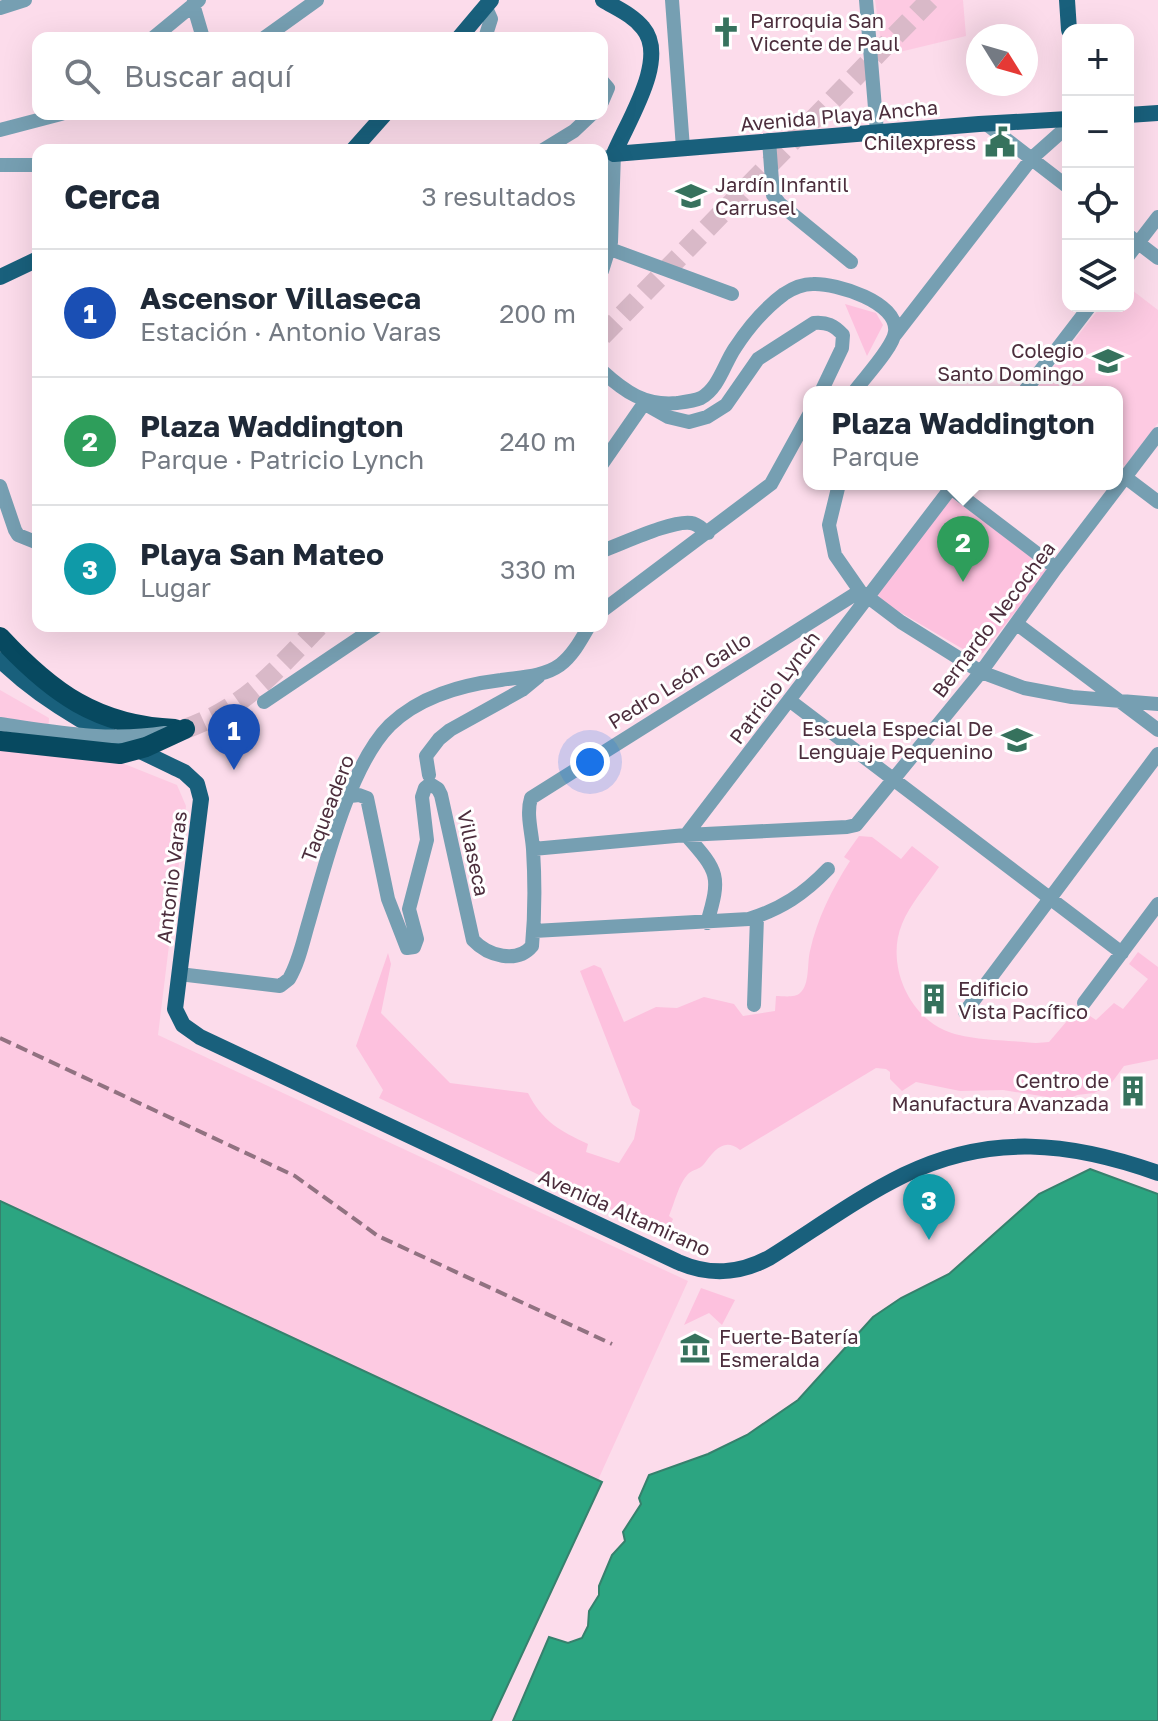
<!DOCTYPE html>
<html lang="es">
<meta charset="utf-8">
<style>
body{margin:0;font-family:"Golos Text",sans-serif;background:#f6f6f7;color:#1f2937}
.controls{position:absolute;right:24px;top:24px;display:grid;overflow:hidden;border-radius:16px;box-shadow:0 8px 32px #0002}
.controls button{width:72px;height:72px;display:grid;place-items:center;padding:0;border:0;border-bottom:2px solid #e0e1e3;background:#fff;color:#1f2937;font:40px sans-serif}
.compass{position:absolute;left:966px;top:24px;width:72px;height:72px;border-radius:50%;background:#fff;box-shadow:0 8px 32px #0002;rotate:127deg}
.you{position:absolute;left:590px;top:762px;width:28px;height:28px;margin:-20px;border:6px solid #fff;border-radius:50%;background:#1a73e8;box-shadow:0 0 0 12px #1a73e833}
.badge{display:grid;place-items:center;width:52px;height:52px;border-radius:50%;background:#1a73e8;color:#fff;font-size:26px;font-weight:700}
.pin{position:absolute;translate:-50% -66px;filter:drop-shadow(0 2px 4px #0008)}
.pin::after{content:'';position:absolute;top:42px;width:28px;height:24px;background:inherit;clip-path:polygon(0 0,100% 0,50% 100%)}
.popup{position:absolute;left:803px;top:386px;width:320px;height:104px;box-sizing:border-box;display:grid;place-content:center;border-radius:16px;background:#fff;filter:drop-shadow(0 2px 6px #0005);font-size:26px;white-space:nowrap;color:#747a83}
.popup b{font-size:30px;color:#1f2937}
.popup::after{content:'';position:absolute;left:50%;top:100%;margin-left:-16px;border:16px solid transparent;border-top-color:#fff}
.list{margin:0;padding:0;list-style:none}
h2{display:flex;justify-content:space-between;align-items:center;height:104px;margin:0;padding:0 32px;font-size:34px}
h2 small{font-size:26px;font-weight:400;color:#747a83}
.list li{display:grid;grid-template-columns:52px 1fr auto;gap:24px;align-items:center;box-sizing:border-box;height:128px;padding:0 32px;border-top:2px solid #e0e1e3}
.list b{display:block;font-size:30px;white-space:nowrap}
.list p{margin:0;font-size:26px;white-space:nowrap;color:#747a83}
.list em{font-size:26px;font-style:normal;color:#747a83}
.icon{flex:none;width:44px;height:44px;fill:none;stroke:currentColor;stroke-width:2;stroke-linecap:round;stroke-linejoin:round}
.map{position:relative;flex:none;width:1158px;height:1721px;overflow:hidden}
.search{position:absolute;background:#fff;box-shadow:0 8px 32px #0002;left:32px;top:32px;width:576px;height:88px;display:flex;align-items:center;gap:20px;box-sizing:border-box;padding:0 28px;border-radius:16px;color:#747a83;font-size:30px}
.panel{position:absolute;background:#fff;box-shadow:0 8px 32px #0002;left:32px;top:144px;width:576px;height:488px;border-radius:16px}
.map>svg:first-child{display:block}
.built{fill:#fdcae2}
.green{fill:#fdc1de}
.water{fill:#2ca581;stroke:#36816d;stroke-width:2}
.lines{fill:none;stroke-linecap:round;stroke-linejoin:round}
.highway-tunnel{stroke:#d9b9c8;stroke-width:20;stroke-dasharray:20 10;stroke-linecap:butt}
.minor{stroke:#769fb2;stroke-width:14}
.major{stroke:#19607c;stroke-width:16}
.highway{stroke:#074960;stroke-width:20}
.rail{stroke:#917281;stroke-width:4;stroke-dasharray:12 6;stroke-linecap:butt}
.minor-bridge{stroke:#769fb2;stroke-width:14}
.highway-bridge{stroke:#074960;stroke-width:20}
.labels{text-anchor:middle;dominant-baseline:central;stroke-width:6;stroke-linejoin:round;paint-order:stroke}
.poi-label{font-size:20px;fill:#4c2e3d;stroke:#fff;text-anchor:start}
.street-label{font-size:20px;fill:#4c2e3d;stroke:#fff}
</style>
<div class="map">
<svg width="1158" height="1721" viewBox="0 0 1158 1721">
<rect width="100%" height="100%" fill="#fcdceb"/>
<path class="built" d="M875 0H963L966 36 883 56Z
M1128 287 1158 310V423L1125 466 1117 459V392H1034L1101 306H1128Z
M0 690 49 718 47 753 122 763 177 785 186 806 158 1035 688 1281 598 1480 0 1201Z"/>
<path class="green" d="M845 304 876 313 883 325 867 356Z
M952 498 1049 569 983 653 973 655 886 604 877 594Z
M859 836 872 837 901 859 912 846 939 867C927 885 910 904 902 924 886 962 907 1013 944 1030 968 1041 1009 1040 1036 1043L1049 1042 1078 1008 1096 1020 1114 1003 1123 1009 1148 979 1129 964 1138 952 1158 967V1059L1124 1066 1110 1085 1094 1093 1077 1095 1066 1100 1003 1090 960 1091 916 1082 902 1091 890 1079V1072L886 1069 876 1068 740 1150C724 1137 714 1151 704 1164 699 1170 693 1169 688 1174 679 1183 674 1204 669 1216L673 1219 666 1236 379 1098 383 1090 356 1046 388 953 391 964 381 1013 450 1083 528 1093C542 1121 560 1131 588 1144L586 1152 619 1163 634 1139 640 1110 632 1105 580 971 594 965 601 968 624 1022 656 1007 677 1008 704 997 734 1004 743 1016 775 1011 776 996C783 996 795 998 800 993 810 985 807 962 810 951 817 919 832 889 850 861L844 857Z
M701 1288 735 1300 722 1325 709 1313 684 1325Z"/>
<path class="water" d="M1090 1169 1158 1194V1721H513L549 1637 568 1643 582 1638 588 1626 589 1611 599 1595V1586L612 1555 625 1541 623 1532 641 1504 639 1498 649 1475 708 1454 747 1435 798 1400 873 1317 901 1298 949 1274 1039 1194Z
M0 1201 602 1482 491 1721H0Z"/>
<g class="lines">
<path class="highway-tunnel" d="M602 336 930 0
M185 729C246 707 275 671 319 626"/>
<path class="minor" d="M672 0 683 148
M866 0 877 132
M193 4 203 38
M0 8 25 0
M153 38 199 0
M264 38 317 0
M485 38 491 19 486 8
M602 81 608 88 602 102
M985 123 1068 187
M0 130 61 114
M769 140 773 195 780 204 851 262
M543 150 574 131 592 114
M602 160 614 154 611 242 602 271
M0 165H38
M1128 235 1158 258
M610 249 732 294
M1128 256 1158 217
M895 335 1032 158 1068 126
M602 371C625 392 645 406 677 403 685 402 694 401 701 398 719 388 724 364 735 348 748 328 765 308 784 294 793 288 802 284 813 284 836 283 899 302 895 332 893 348 864 378 854 392
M1024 392 1090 306
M649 402 652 408 668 417 689 422 707 417 726 405 758 359 814 323C827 322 834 325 843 335L842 348 821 392
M602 464 645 402
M1125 477 1158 502
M839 484 829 525 835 555 860 591 901 622 981 672 1024 688 1072 697 1158 704
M0 486 15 530 18 535 38 543
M951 488 1056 568
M602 551C622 544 672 520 691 523 698 524 702 529 708 533
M602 611 771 484 809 415
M1017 624 1158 730
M789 700 1122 953
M264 702 377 626
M429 775 426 756 439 739 450 730 522 690 539 676
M350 796 359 795 367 798 388 899 407 948 414 947 417 939 409 909 427 840 422 797 425 788 430 784 438 789 441 795 473 940C488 956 517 964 532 946 535 914 535 881 533 849 532 833 526 814 531 798L860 591
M533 849 686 835 847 827 856 825 981 672 1056 568 1158 434
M707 923C721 876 719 872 686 835L954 484
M534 931 749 919C781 909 804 894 828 869
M179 974 280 986 289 979C299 962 303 941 309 921 325 866 349 766 390 725 420 696 461 685 501 680 521 677 543 677 560 665 573 655 581 640 589 626
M1084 1003 1158 904
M754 1005 757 917
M965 1012 1158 754"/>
<path class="major" d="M603 0C616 8 633 15 643 28 669 59 627 122 614 154L979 124 1068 119
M1067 0 1069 30
M459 38 491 0
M1128 115 1158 113
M353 150 385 114
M0 277 38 259
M0 660C52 711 119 741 184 772L197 784 201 799 175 1009 183 1025 200 1037 678 1262C710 1276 739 1274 769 1258 814 1230 857 1198 904 1175 990 1133 1071 1142 1158 1173"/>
<path class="highway" d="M0 637C51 692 97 726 175 729"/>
<path class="rail" d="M0 1038 295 1176 378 1236 612 1344"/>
<path class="minor-bridge" d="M0 724C56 732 108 742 165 733"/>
<path class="highway-bridge" d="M0 741 120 754 146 747 185 729"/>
</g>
<defs>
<g id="church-bare" transform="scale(2.4)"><path d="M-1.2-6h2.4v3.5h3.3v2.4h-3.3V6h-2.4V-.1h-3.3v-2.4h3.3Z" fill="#36725d" stroke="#fff" stroke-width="2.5" paint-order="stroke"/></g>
<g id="civic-bare" transform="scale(2.4)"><path d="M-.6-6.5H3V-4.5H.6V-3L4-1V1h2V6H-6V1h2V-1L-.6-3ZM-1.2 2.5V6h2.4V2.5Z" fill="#36725d" stroke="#fff" stroke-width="2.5" paint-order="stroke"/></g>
<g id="school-bare" transform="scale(2.4)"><path d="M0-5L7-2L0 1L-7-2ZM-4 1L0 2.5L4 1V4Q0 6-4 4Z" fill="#36725d" stroke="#fff" stroke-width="2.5" paint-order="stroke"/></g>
<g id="building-bare" transform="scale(2.4)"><path d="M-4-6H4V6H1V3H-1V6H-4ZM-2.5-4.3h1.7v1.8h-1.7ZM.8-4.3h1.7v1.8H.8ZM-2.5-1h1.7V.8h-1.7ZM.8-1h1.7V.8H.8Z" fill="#36725d" stroke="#fff" stroke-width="2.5" paint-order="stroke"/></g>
<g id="museum-bare" transform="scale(2.4)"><path d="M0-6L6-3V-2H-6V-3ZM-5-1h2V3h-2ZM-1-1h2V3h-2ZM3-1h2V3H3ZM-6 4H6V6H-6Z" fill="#36725d" stroke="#fff" stroke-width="2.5" paint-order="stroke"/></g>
</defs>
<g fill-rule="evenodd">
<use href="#church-bare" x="726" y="32"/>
<use href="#civic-bare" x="1000" y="142"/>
<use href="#school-bare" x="691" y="196"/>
<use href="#school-bare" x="1108" y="361"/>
<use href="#school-bare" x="1017" y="740"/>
<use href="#building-bare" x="934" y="999"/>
<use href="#building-bare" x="1133" y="1091"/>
<use href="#museum-bare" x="695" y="1348"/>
</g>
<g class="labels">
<g class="poi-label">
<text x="750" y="20">Parroquia San<tspan x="750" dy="23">Vicente de Paul</tspan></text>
<text x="976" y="142" text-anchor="end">Chilexpress</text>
<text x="715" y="184">Jardín Infantil<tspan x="715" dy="23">Carrusel</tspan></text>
<text x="1084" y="350" text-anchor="end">Colegio<tspan x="1084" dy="23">Santo Domingo</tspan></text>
<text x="993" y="728" text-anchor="end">Escuela Especial De<tspan x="993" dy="23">Lenguaje Pequenino</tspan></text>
<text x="958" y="988">Edificio<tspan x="958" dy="23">Vista Pacífico</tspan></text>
<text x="1109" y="1080" text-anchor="end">Centro de<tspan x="1109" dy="23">Manufactura Avanzada</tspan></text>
<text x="719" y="1336">Fuerte-Batería<tspan x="719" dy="23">Esmeralda</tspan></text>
</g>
<g class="street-label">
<text transform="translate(839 115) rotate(-5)">Avenida Playa Ancha</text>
<text transform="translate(993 619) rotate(-53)">Bernardo Necochea</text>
<text transform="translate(679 680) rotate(-32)">Pedro León Gallo</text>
<text transform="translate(774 687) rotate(-53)">Patricio Lynch</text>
<text transform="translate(327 808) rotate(-69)">Taqueadero</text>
<text transform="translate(474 853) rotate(78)">Villaseca</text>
<text transform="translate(171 877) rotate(-83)">Antonio Varas</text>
<text transform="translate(625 1212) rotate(24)">Avenida Altamirano</text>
</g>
</g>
</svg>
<div class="controls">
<button>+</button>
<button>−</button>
<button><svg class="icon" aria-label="locate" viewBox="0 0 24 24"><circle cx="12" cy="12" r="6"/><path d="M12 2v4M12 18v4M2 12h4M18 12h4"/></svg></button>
<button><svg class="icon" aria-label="layers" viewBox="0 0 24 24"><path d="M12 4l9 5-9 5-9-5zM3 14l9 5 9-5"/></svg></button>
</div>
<svg class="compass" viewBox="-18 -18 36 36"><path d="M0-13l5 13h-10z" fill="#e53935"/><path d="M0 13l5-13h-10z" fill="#747a83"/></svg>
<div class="you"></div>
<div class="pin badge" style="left:234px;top:770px;background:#1a4fb4">1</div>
<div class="pin badge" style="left:963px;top:582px;background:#2e9e5b">2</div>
<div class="popup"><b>Plaza Waddington</b>Parque</div>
<div class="pin badge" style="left:929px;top:1240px;background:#0f9aa8">3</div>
<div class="search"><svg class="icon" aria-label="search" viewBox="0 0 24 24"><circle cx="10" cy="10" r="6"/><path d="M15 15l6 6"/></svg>Buscar aquí</div>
<section class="panel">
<h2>Cerca<small>3 resultados</small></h2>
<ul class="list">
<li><span class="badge" style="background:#1a4fb4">1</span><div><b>Ascensor Villaseca</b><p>Estación · Antonio Varas</p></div><em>200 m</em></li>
<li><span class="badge" style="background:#2e9e5b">2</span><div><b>Plaza Waddington</b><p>Parque · Patricio Lynch</p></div><em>240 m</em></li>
<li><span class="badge" style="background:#0f9aa8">3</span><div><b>Playa San Mateo</b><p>Lugar</p></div><em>330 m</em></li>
</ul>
</section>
</div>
